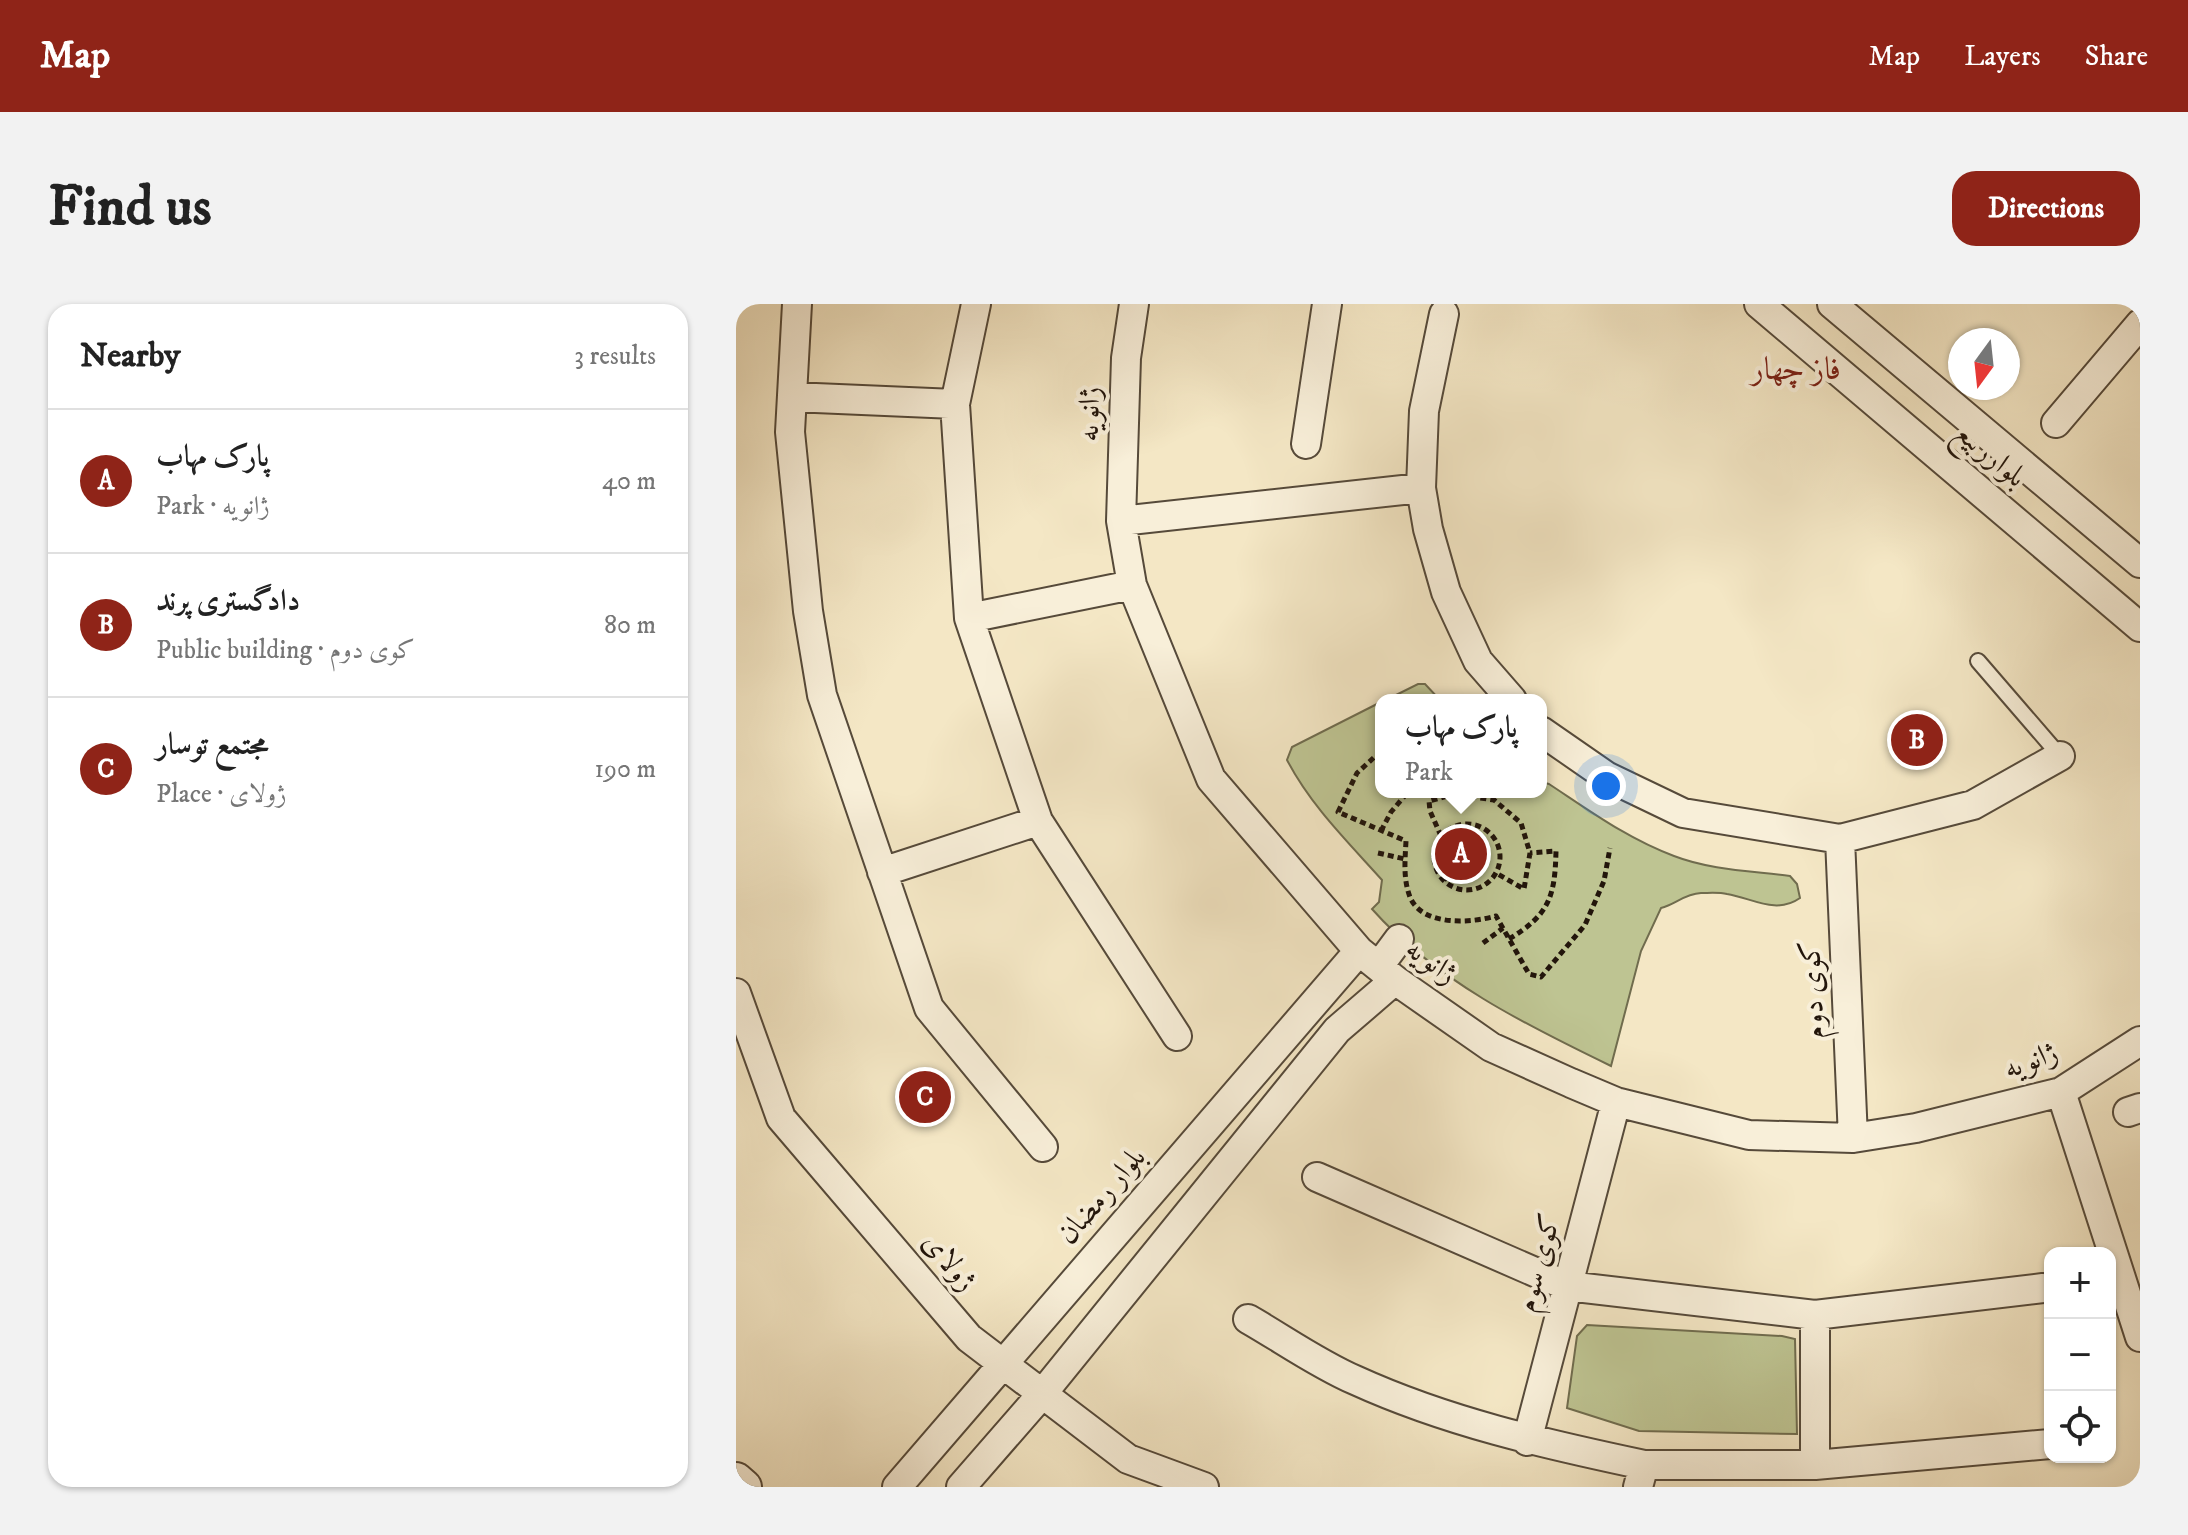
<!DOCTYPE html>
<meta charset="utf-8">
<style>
body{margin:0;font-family:"IM FELL DW Pica",Amiri,serif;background:#f2f2f2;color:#222}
.controls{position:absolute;right:24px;bottom:24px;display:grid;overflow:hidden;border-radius:16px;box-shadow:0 2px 6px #0004}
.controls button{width:72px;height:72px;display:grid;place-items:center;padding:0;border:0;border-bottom:2px solid #e0e0e0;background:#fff;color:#222;font:40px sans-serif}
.compass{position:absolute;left:1212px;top:24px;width:72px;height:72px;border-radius:50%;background:#fff;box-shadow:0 2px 6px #0004;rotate:195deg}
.you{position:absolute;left:870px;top:482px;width:28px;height:28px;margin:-20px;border:6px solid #fff;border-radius:50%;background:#1a73e8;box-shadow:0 0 0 12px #1a73e833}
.badge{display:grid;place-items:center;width:52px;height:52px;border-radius:50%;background:#8f2418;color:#fff;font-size:26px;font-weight:700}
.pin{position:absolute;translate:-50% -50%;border:4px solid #fff;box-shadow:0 2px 8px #0006}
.popup{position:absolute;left:639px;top:390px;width:172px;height:104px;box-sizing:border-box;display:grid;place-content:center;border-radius:16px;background:#fff;filter:drop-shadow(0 2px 6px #0005);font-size:26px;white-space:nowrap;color:#767676}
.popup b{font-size:30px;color:#222}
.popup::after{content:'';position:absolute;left:50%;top:100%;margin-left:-16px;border:16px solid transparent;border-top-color:#fff}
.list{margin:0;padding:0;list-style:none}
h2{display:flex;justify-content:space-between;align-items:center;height:104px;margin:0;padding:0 32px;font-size:34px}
h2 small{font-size:26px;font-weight:400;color:#767676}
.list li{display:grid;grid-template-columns:52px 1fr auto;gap:24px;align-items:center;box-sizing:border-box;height:144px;padding:0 32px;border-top:2px solid #e0e0e0}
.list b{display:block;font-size:30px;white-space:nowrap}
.list p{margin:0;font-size:26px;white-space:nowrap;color:#767676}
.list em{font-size:26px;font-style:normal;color:#767676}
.icon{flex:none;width:44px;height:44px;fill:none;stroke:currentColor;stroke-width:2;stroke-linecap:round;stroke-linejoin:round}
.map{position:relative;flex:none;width:1404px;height:1183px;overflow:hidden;border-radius:24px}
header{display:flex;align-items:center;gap:48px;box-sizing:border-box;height:112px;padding:0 40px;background:#8f2418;color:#fff}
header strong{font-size:38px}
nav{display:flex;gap:44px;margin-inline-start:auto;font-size:28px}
.intro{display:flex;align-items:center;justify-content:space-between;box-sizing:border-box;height:192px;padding:0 48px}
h1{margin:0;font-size:56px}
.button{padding:20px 36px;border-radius:24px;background:#8f2418;color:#fff;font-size:28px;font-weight:700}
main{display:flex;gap:48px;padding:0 48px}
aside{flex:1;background:#fff;border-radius:24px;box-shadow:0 2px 6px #0004}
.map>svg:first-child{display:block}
.green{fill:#bec492;stroke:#706c4e;stroke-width:2}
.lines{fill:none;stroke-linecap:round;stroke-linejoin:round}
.service-casing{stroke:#564a3a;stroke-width:18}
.minor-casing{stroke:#564a3a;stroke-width:32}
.tertiary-casing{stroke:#564a3a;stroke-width:38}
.path{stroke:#22150b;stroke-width:5;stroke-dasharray:6 4;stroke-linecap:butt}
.service{stroke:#f8efd9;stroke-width:14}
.minor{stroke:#f8efd9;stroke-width:28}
.tertiary{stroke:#f8efd9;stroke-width:34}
.labels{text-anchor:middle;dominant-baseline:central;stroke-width:8;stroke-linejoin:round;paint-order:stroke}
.street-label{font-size:30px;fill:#22150b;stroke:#f8efd9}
.neighbourhood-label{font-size:32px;fill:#7a1f14;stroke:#f8efd9}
</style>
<header>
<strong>Map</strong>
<nav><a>Map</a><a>Layers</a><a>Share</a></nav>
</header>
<div class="intro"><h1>Find us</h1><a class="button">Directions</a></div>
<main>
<aside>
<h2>Nearby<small>3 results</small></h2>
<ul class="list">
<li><span class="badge">A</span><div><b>پارک مهاب</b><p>Park · ژانویه</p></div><em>40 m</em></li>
<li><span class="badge">B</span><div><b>دادگستری پرند</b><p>Public building · کوی دوم</p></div><em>80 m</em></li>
<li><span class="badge">C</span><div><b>مجتمع توسار</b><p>Place · ژولای</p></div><em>190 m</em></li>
</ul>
</aside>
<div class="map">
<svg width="1404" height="1183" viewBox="0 0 1404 1183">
<rect width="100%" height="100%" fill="#f4e7c5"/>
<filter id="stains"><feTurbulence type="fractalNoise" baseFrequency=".0025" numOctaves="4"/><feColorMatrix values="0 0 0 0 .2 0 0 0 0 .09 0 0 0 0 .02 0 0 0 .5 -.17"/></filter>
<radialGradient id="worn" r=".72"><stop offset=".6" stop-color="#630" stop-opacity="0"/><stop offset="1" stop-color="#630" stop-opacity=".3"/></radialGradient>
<path class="green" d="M682 380H689L704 396H650Z
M645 398V488H805V478L813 480C854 507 892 535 938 552 974 566 1016 567 1054 572L1061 580 1064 594C1040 611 1016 594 991 590 983 588 973 589 965 589 948 590 940 600 925 604L905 647 875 762C790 721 699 676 636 605L643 598 646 576C612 538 575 502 551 456L556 443Z
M851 1021 1046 1032 1059 1035 1061 1130 903 1127 831 1104 841 1032Z"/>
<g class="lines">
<g class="service-casing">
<path id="service" d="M1242 357 1324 452"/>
</g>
<g class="minor-casing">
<path id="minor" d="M61 0 54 128 72 307 86 391 193 704 307 843
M240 0 219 100 233 314 302 517 441 732
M398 0 390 54 385 217 396 281 475 475 623 647 659 676 755 743 835 779 880 798 1013 831 1117 834 1180 824 1325 788 1404 737
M1023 0 1404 323
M1096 0 1404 259
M708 10 688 107 685 184 692 225 710 288 742 357 776 396
M56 93 219 100
M1320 119 1404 20
M570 140 591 0
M385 217 685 184
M233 314 396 281
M805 427 870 472 947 509 1104 535 1237 501 1324 452
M1104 535 1117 834
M146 568 302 517
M643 662 663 635
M0 689 45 814 233 1034 392 1155 468 1183
M1325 788 1404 1033
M1392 808 1404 804
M581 873 831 982 1079 1011 1307 984
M512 1015C547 1035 582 1060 619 1076 711 1118 809 1140 908 1161L902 1183
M791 1137 880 798
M908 1161H1079L1314 1140
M1079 1161V1011
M161 1183 623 647
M225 1183 306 1090 601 726 659 676"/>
</g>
<g class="tertiary-casing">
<path id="tertiary" d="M0 1176 8 1183"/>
</g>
<path class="path" d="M645 447 621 469 602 508 670 537C669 556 667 575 674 593 686 623 736 619 760 612L793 670 805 673 849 621 868 577 874 544
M698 553a33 33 0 1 1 66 0a33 33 0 1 1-66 0Z
M645 527 655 508 672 488
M705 532 694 507 693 497 719 490 758 496 785 519 794 549 788 585 760 569
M642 549 669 555
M708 576 718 565
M773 635C813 611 819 593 820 547L794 549
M747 639 767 624"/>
<use href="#service" class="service"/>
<use href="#minor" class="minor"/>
<use href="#tertiary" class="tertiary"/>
</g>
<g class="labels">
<g class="street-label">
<text transform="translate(354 110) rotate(-88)">ژانویه</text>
<text transform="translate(1254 151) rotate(40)">بلوارربیع</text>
<text transform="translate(695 658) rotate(36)">ژانویه</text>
<text transform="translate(1077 686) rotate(-93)">کوی دوم</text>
<text transform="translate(1295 757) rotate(-20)">ژانویه</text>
<text transform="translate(366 892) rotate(-49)">بلوار رمضان</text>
<text transform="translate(213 958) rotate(50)">ژولای</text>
<text transform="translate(803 959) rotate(-75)">کوی سوم</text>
</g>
<g class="neighbourhood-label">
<text x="1060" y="66">فاز چهار</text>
</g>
</g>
<rect width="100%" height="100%" filter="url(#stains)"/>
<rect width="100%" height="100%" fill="url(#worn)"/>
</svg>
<div class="controls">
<button>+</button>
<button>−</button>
<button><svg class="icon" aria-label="locate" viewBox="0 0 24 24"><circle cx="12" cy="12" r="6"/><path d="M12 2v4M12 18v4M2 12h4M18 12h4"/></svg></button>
</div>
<svg class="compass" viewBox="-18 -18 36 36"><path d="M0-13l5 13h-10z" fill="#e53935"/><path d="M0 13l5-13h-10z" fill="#767676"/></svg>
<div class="you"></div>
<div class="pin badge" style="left:725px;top:550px">A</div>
<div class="popup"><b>پارک مهاب</b>Park</div>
<div class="pin badge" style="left:1181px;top:436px">B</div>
<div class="pin badge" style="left:189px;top:793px">C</div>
</div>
</main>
